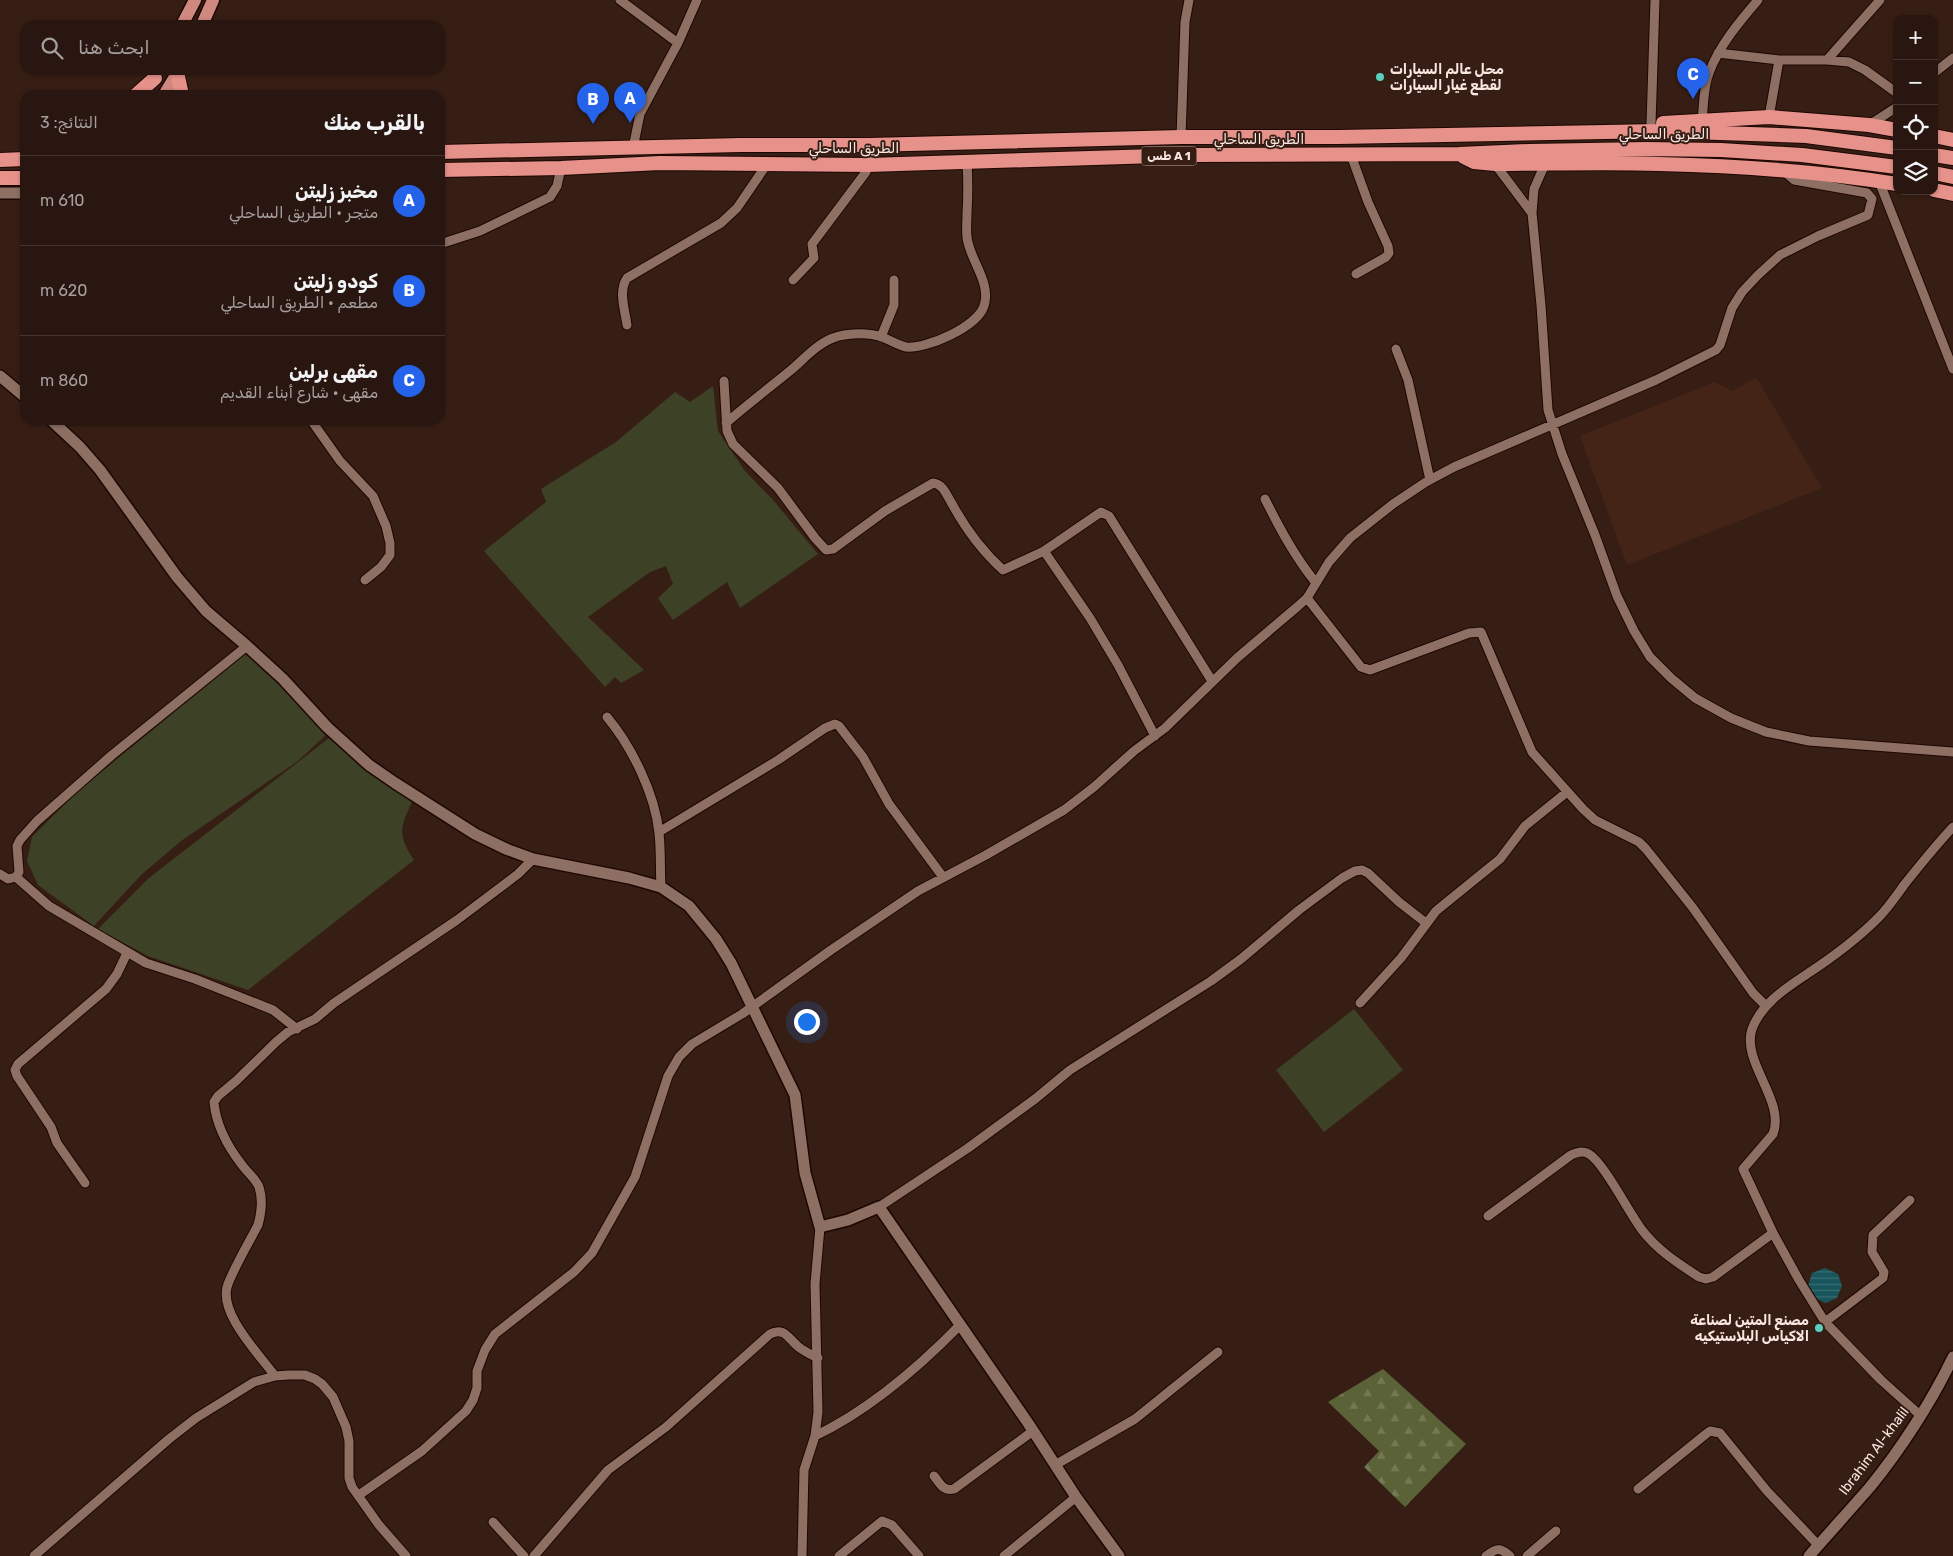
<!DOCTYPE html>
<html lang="ar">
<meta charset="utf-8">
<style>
body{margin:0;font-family:Rubik,"Noto Sans Arabic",sans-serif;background:#35231e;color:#f1f3f6;direction:rtl}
.controls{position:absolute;right:15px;top:15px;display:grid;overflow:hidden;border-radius:10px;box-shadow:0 1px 4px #0004}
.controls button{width:45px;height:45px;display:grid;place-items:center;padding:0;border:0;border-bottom:1px solid #453530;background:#291610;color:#f1f3f6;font:25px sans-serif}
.you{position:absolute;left:806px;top:1021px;width:18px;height:18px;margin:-12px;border:4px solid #fff;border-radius:50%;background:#1a73e8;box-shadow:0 0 0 8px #1a73e833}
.badge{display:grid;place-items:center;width:32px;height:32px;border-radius:50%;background:#2563eb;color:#fff;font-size:16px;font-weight:700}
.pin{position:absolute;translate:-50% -41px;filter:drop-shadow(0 1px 2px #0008)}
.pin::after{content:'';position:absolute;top:26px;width:18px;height:15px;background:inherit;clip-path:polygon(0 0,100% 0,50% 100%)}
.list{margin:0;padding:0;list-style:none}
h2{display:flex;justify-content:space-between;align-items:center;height:65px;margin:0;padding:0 20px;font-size:21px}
h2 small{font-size:16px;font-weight:400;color:#a59f9f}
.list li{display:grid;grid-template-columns:32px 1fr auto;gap:15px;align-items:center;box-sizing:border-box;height:90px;padding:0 20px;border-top:1px solid #453530}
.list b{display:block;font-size:19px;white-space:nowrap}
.list p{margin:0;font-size:16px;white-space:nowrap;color:#a59f9f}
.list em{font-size:16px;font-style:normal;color:#a59f9f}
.icon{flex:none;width:28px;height:28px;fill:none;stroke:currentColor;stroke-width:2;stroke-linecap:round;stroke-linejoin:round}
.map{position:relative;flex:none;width:1953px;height:1556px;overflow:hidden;direction:ltr}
.search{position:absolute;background:#291610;box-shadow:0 1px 4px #0004;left:20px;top:20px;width:425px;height:55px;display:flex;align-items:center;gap:12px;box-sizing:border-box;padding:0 18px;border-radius:15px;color:#a59f9f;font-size:19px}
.panel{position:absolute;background:#291610;box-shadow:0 1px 4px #0004;left:20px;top:90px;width:425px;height:335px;border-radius:15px;direction:rtl}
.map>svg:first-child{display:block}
.built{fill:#432417}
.green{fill:#3d4126}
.forest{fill:url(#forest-firs)}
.water{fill:url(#water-rules)}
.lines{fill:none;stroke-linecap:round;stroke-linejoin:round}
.minor-casing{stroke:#1e0702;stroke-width:11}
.tertiary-casing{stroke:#1e0702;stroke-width:14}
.primary-casing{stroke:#1e0702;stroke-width:15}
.trunk-casing{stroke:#1e0702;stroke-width:16}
.minor{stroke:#8d6f63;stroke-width:9}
.tertiary{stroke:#8d6f63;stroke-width:11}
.primary{stroke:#d08981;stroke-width:12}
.trunk{stroke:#e6928b;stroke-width:14}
.poi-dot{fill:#5bcebc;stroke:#371e15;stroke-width:2}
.labels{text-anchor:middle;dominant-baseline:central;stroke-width:4;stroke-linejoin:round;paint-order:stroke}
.shield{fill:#371e15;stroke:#bfaba4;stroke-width:1}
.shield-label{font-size:12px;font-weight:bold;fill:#f9e7e1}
.poi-label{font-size:14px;font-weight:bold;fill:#f9e7e1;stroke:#371e15;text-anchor:start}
.street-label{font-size:14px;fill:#f9e7e1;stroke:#371e15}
</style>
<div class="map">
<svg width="1953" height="1556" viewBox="0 0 1953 1556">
<defs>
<pattern id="forest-firs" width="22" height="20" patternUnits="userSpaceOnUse" patternTransform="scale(1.25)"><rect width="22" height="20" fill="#5c6238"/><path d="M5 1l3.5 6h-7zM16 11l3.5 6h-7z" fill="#747854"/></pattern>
<pattern id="water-rules" width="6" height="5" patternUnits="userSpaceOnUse" patternTransform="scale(1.25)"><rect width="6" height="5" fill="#18555c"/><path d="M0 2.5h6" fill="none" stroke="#3a6d73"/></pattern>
</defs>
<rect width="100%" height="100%" fill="#371e15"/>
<path class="built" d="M1756 377 1822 488 1627 565 1580 436 1714 382 1733 391Z"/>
<path class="green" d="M713 386 718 431 745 471 773 500 818 554 740 608 727 582 673 620 658 598 673 584 666 566 650 572 588 617 644 670 621 683 615 677 605 687 484 551 546 502 541 489 616 442 675 392 690 402Z
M248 652 327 734 298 761 181 841 141 875 94 926 38 885 27 861 32 837 78 791Z
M329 738 413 800C400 827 397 834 414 860L248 990 148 956 98 929 149 878Z
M1354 1009 1403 1070 1324 1132 1276 1070Z"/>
<path class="forest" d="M1383 1369 1466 1444 1405 1507 1364 1467 1379 1451 1328 1402Z"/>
<path class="water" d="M1825 1268 1838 1274 1842 1286 1837 1298 1826 1303 1814 1298 1808 1286 1812 1273Z"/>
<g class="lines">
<g class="minor-casing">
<path id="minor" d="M620 0 678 43
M1718 53 1779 60
M1827 60 1880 0
M1934 73 1953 58
M1769 117 1779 60H1827L1849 62 1865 70 1897 93
M1702 120C1704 105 1703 88 1709 73 1719 46 1739 22 1758 0
M1651 124 1655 0
M1869 125 1897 107
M1181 137 1185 22 1189 0
M633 148 640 114 678 43 697 0
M1351 155 1368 202 1388 246 1389 253 1386 257 1356 274
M1495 164 1531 212
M1545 164 1534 189 1532 213 1541 305 1548 410 1562 454 1595 535 1617 596 1634 631 1650 657 1671 678 1695 698 1731 718 1766 732 1809 741 1953 752
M1879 181 1953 369
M440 244 480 231 550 197 557 186 561 168
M793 280 814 258 812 244 866 172 868 165 869 145
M627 325C625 310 618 291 627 278L721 223 737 208 767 164
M881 337 894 305V280
M1396 349 1408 380 1430 480
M724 381 727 431 733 444 778 488 815 538 826 550 833 549 885 511 933 483C943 484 946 494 951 502 965 528 982 551 1003 570L1044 551 1101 512 1109 516 1212 681
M311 420 340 461 373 496 386 526 390 543V555L381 567 365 580
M726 423C748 404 769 388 791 370 804 359 817 344 833 338 846 333 868 332 882 337 890 340 897 345 906 347 927 349 977 327 984 306 992 283 969 259 967 237 966 230 967 222 967 214 968 197 968 179 967 161
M1265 499C1280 529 1295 557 1316 583
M1044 551 1090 618 1118 665 1155 736
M1307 598 1361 667 1370 670 1469 633 1481 632 1532 752 1583 809 1595 820 1639 842 1646 849 1693 908 1753 993 1765 1005
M607 717C632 747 655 794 659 833 661 851 660 870 661 887
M659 832 778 760 825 728 835 724 839 726 863 757 889 804 943 877
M0 874 8 879 16 877 19 872 17 846 20 840 37 821 112 755 247 646
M16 877 49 906 146 963 195 979 273 1010 297 1029
M1360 1003 1401 958 1436 911 1500 859 1525 826 1567 792
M85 1183 57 1143 51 1127 17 1076 15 1070 18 1064 106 989 117 974 127 953
M879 1207 968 1148 1035 1099 1070 1070 1211 981 1241 959 1299 910 1342 878 1355 871 1362 870 1368 873 1399 902 1426 923
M1488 1216 1571 1155C1577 1152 1583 1150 1589 1154 1604 1163 1629 1213 1642 1230 1657 1250 1679 1264 1699 1277L1706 1279 1713 1277 1773 1233
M1825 1322 1883 1278 1884 1272 1872 1252 1873 1235 1910 1200
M275 1376C259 1354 217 1312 228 1284 236 1264 248 1244 258 1225 261 1214 263 1199 259 1187 256 1179 247 1172 242 1165 228 1147 216 1126 214 1102L218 1096 236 1081 276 1042 288 1032 315 1019 334 1003 457 920 518 874 533 859
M1921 1416 1881 1380 1825 1322 1799 1280 1773 1233 1743 1169 1773 1134C1786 1101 1741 1062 1752 1029 1762 1003 1785 989 1807 974 1833 957 1857 939 1878 918 1888 908 1896 896 1904 885 1920 865 1936 845 1953 827
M815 1436C869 1410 918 1368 960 1325
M1055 1465 1135 1419 1218 1352
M934 1476C940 1483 943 1492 954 1489L1033 1431
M1638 1489 1706 1434 1710 1431 1720 1433 1767 1491 1818 1545
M359 1495 422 1451 466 1411 473 1400 477 1388V1371L485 1350 495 1334 574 1272 592 1253 635 1177 668 1076 679 1057 692 1044 742 1014 831 950 918 891 986 855 1064 810 1094 787 1134 751 1165 728 1237 658 1297 607 1307 598 1329 562 1350 538 1393 504 1426 482 1454 467 1656 380 1716 350 1720 345 1732 308 1742 292 1758 275 1780 255 1818 236 1868 215 1872 199 1867 193 1794 180 1784 171
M493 1522 524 1556
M34 1556 169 1439 196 1418 254 1382 275 1376 289 1375H305L315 1379 322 1384 333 1397 346 1427 349 1441V1478L352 1487 379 1525 406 1556
M534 1556 608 1470 666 1427 770 1334C785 1326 789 1340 800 1348 805 1352 812 1355 818 1358
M802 1556 804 1470 815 1436 818 1412 815 1284 820 1227
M839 1556 882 1521 892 1525 919 1556
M1004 1556 1076 1497
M1486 1556C1496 1548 1500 1547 1510 1556
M1527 1556 1556 1531"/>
</g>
<g class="tertiary-casing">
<path id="tertiary" d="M0 193H25
M0 376 25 397
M51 420 80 447 100 470 177 577 206 611 247 646 283 679 327 727 369 765 395 783 475 834 506 849 533 859 629 878 661 887 689 906 716 939 731 963 795 1095 805 1173 820 1227 848 1220 879 1207 1028 1423 1076 1497 1119 1556
M1809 1556C1829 1533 1850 1510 1870 1487 1901 1449 1932 1401 1953 1357"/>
</g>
<g class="primary-casing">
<path id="primary" d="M182 25 195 0
M202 25 213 0
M164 95 179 70"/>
</g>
<g class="trunk-casing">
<path id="trunk" d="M177 72 182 95
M136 95 155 78
M1663 123 1769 117 1869 125 1897 130
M1934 136 1953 140
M440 152 740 145H869L1181 137H1338L1659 131 1806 136 1897 148
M1934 155 1953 158
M1464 157 1474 162 1495 164C1550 164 1604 162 1659 164 1738 166 1818 171 1897 184
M0 160 25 159
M440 170 561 168 660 163 868 165 1188 155 1459 154 1529 151 1645 149 1721 150 1802 155 1897 167
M1934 173 1953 177
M0 178H25
M1934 190 1953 194"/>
</g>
<use href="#minor" class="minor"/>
<use href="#tertiary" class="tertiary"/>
<use href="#primary" class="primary"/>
<use href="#trunk" class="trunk"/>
</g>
<g class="poi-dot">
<circle cx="1380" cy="77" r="5"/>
<circle cx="1819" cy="1328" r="5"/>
</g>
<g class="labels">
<rect class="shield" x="1141.5" y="146.5" width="55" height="19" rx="4"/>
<g class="shield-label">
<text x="1169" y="156">طس A 1</text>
</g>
<g class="poi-label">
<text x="1390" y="69">محل عالم السيارات<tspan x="1390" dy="16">لقطع غيار السيارات</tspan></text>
<text x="1809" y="1320" text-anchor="end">مصنع المتين لصناعة<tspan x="1809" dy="16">الاكياس البلاستيكيه</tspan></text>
</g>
<g class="street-label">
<text x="1664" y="134">الطريق الساحلي</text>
<text x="1259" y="139">الطريق الساحلي</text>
<text x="854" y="148">الطريق الساحلي</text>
<text transform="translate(1874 1451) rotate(-53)">Ibrahim Al-khalil</text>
</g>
</g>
</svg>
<div class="controls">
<button>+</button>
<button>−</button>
<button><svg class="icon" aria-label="locate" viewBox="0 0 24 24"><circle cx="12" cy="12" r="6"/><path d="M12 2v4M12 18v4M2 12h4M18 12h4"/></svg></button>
<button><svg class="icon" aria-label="layers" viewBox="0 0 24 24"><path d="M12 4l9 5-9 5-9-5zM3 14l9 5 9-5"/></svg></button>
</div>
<div class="you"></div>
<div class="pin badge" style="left:630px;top:123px">A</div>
<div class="pin badge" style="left:593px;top:124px">B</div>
<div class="pin badge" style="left:1693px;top:99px">C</div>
<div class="search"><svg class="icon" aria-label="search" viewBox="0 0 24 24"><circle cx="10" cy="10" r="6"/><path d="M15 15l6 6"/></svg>ابحث هنا</div>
<section class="panel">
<h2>بالقرب منك<small>النتائج: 3</small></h2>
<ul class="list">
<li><span class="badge">A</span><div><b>مخبز زليتن</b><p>متجر · الطريق الساحلي</p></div><em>610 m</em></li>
<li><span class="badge">B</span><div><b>كودو زليتن</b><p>مطعم · الطريق الساحلي</p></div><em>620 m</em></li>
<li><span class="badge">C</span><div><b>مقهى برلين</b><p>مقهى · شارع أبناء القديم</p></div><em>860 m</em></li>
</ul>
</section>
</div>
